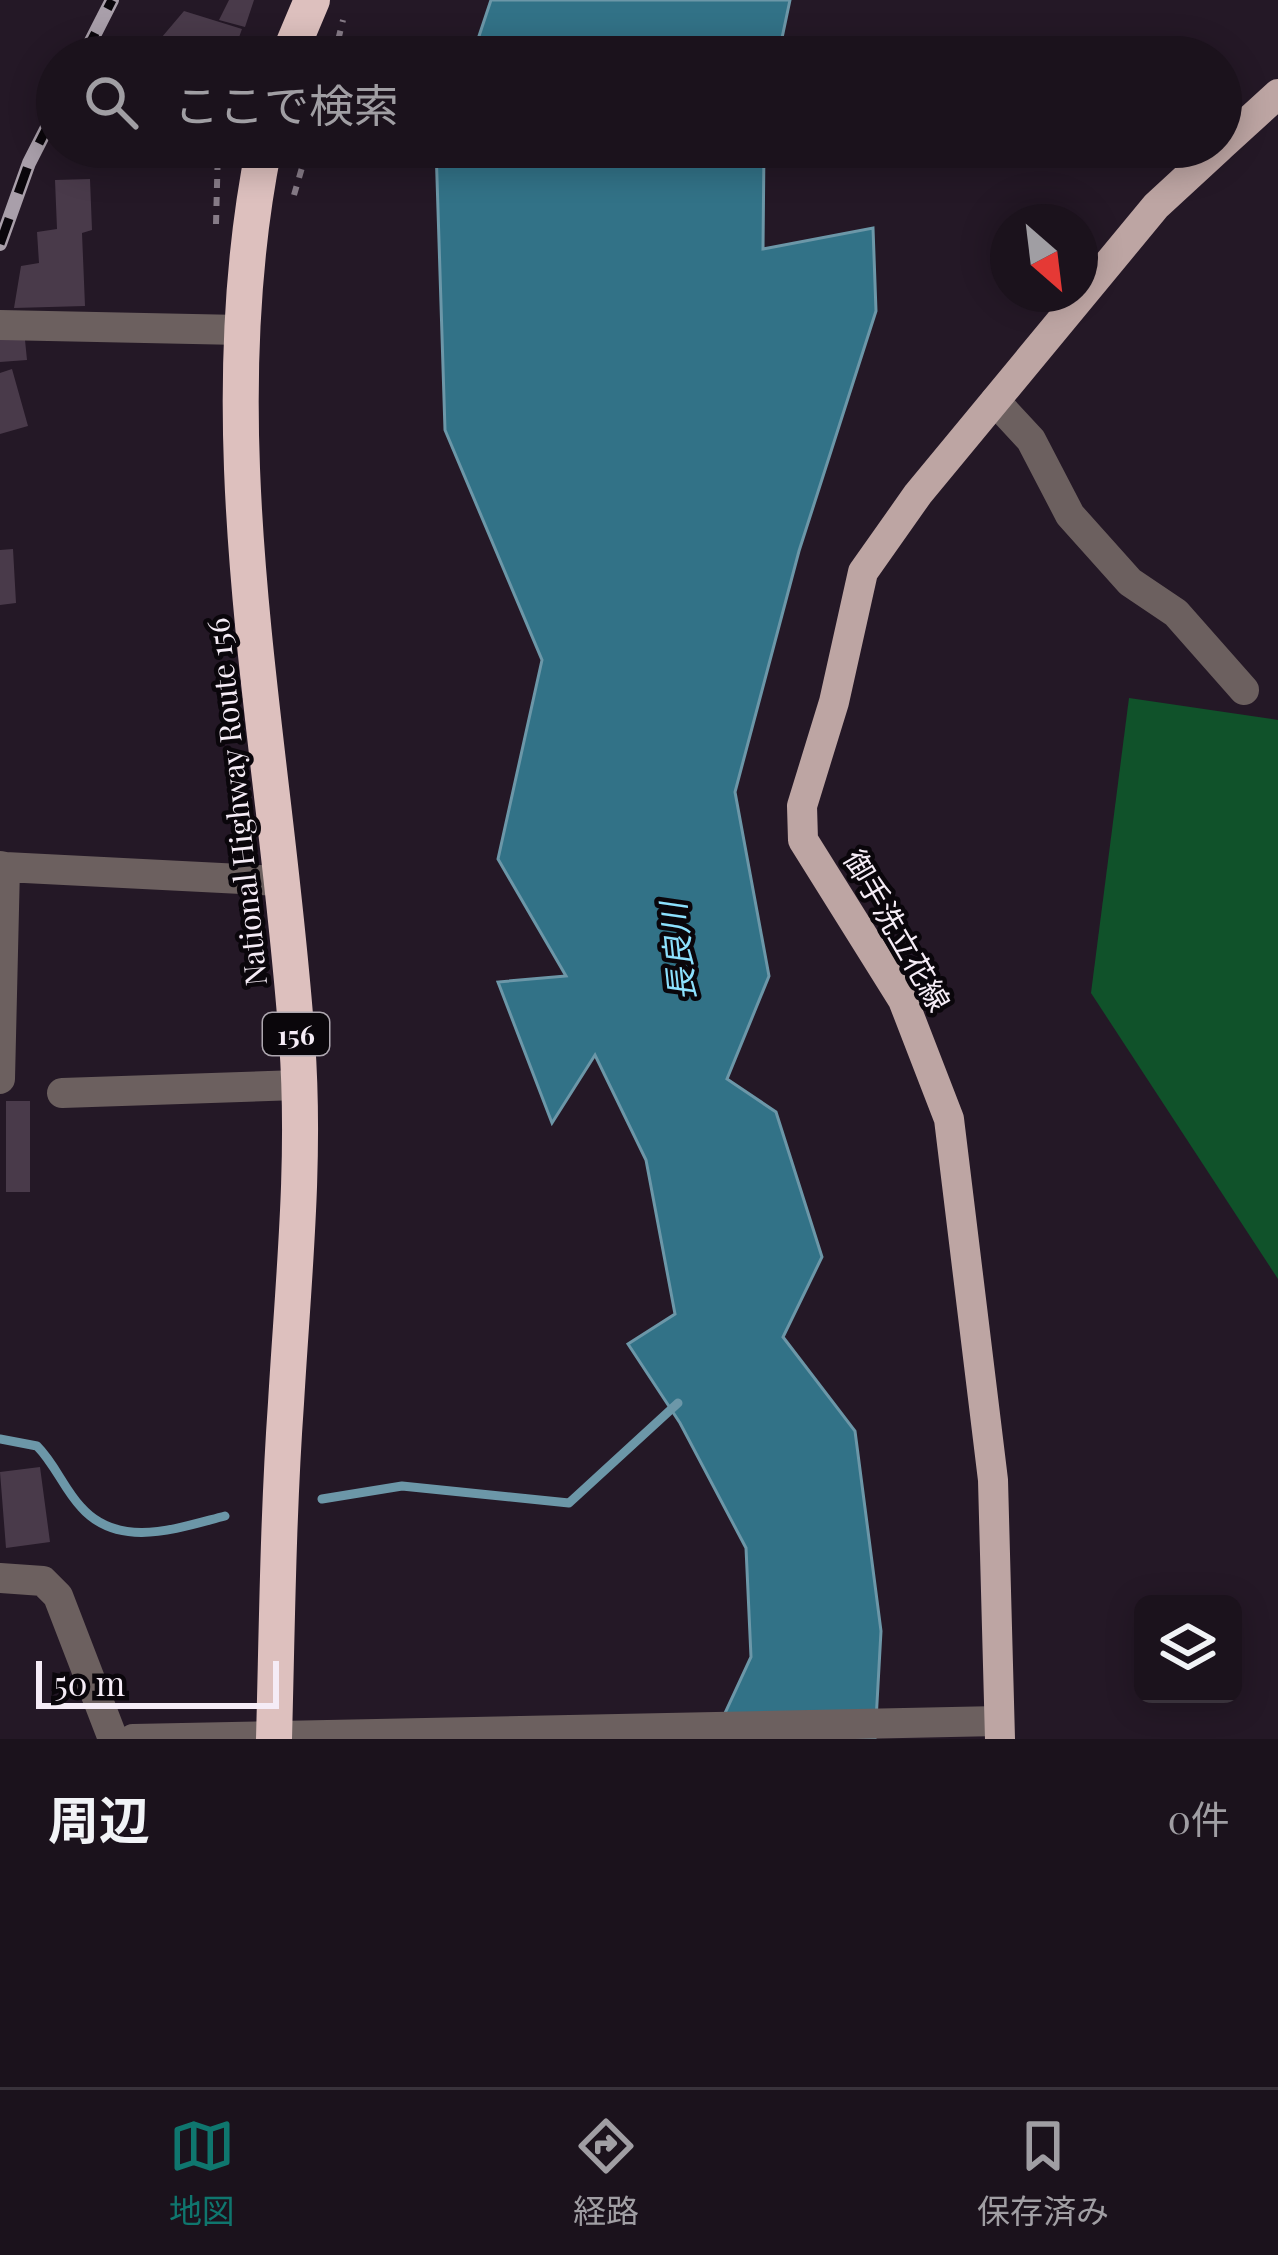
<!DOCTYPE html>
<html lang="ja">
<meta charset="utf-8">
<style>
body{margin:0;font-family:"Playfair Display","Noto Sans JP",serif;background:#282029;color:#f1f3f6}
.controls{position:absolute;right:36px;bottom:36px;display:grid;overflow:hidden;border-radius:18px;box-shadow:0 6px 30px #0003}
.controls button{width:108px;height:108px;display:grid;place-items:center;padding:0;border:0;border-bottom:3px solid #39323b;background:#1b121c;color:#f1f3f6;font:60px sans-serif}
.compass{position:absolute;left:990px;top:204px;width:108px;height:108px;border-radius:50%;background:#1b121c;box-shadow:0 6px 30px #0003;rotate:152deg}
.scale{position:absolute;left:36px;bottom:30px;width:243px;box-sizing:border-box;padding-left:12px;border:6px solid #f5ecf6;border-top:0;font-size:33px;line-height:42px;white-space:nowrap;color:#f5ecf6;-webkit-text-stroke:9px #0a060b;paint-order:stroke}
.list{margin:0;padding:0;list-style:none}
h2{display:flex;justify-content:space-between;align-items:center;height:156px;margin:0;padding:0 48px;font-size:51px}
h2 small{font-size:39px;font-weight:400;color:#a09ea3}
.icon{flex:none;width:66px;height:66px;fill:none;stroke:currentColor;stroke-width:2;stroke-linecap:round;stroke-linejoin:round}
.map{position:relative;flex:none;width:1278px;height:1739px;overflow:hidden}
.search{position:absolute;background:#1b121c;box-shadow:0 6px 30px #0003;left:36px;right:36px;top:36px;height:132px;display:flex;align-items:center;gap:30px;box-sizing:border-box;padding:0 42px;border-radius:66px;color:#a09ea3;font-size:45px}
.sheet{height:348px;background:#1b121c}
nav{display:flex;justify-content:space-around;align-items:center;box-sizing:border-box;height:168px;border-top:3px solid #39323b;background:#1b121c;font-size:33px;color:#a09ea3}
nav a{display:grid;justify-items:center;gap:6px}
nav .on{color:#0f766e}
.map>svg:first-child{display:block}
.green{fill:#10522a}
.water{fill:#327287;stroke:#6c97a8;stroke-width:3}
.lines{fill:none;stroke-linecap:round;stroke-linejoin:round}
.stream{stroke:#6c97a8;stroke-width:9}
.building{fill:#493a4a}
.path{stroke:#867b87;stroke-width:6;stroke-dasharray:9 9;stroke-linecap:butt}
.minor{stroke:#6c605f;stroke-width:30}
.major{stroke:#bda5a3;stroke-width:30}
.highway{stroke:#ddc0be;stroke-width:36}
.rail-casing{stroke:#a99faa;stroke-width:14}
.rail{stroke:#0a060b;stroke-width:9;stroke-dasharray:27;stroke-linecap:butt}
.labels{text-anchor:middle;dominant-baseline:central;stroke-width:9;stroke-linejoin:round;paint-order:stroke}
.shield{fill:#0a060b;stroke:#aea7b0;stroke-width:3}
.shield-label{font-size:27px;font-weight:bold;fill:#f5ecf6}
.street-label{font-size:30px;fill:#f5ecf6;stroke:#0a060b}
.water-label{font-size:33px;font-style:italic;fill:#8de1fe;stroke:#0a060b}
</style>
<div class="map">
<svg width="1278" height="1739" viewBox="0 0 1278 1739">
<rect width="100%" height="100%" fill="#241826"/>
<path class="green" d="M1129 698 1278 720V1279L1091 993Z"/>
<path class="water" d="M491 0H790L778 57H446L476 45Z
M436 147H764L763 249 873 228 876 311 799 551 735 792 769 976 727 1079 776 1112 822 1257 783 1337 855 1431 881 1631 875 1739H713L751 1657 746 1548 680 1423 628 1344 675 1314 646 1160 595 1055 552 1123 498 982 566 976 498 859 542 660 445 430Z"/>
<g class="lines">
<path class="stream" d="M0 1439 37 1446C55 1464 64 1489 81 1507 119 1550 178 1528 225 1516
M322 1499 402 1486 569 1503 678 1403"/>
</g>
<path class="building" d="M229 0H254L245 27 219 20Z
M184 11 242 29 232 57H145Z
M90 179 92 230 82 233 85 306 14 308 21 266 39 263 37 232 57 229 55 180Z
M24 330 27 360 0 362V331Z
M12 369 28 426 0 434V373Z
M13 549 16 603 0 605V550Z
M6 1101H30V1192H6Z
M40 1467 50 1542 6 1548 0 1472Z"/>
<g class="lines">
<path class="path" d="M334 57 343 20
M294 195 308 147
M216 224 218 147"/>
<path class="minor" d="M0 325 241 330
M995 401 1031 440 1070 515 1130 582 1176 613 1244 690
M0 866 5 867 0 1079
M5 867 280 881
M62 1093 298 1085
M0 1578 43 1581 58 1596 113 1739
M133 1739 999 1721"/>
<path class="major" d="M1221 146 1278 94
M1000 1739 993 1480 949 1119 903 1000 803 840 802 806 834 702 863 572 918 494 1156 206 1220 147"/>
<path class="highway" d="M288 57 312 0
M264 147C204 444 276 743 297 1041 306 1162 293 1283 286 1403 278 1515 277 1627 274 1739"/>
<g class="rail-casing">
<path id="rail" d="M83 57 112 0
M0 244 29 163 57 108"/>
</g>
<use href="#rail" class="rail"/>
</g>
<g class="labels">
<rect class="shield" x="263" y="1013" width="66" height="42" rx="9"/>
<g class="shield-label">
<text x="296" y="1034">156</text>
</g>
<g class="street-label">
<text transform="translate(236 802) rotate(-96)">National Highway Route 156</text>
<text transform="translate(898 930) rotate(60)">御手洗立花線</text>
</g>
<g class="water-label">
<text transform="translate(676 952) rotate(-96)">長良川</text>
</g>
</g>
</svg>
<div class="controls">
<button><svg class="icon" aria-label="layers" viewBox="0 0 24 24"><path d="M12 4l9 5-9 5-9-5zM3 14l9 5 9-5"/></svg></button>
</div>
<svg class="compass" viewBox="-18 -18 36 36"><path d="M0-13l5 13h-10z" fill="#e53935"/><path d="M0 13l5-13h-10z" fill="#a09ea3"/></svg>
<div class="scale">50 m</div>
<div class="search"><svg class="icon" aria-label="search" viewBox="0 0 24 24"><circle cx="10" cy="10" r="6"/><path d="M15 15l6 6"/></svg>ここで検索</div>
</div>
<section class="sheet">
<h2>周辺<small>0件</small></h2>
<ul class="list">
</ul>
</section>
<nav>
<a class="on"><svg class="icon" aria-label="map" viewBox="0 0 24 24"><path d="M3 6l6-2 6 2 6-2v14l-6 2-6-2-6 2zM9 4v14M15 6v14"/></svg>地図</a>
<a><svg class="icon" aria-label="directions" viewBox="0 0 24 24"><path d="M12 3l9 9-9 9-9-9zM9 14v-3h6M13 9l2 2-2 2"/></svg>経路</a>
<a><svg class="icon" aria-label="saved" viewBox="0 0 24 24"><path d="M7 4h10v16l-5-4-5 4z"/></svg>保存済み</a>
</nav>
